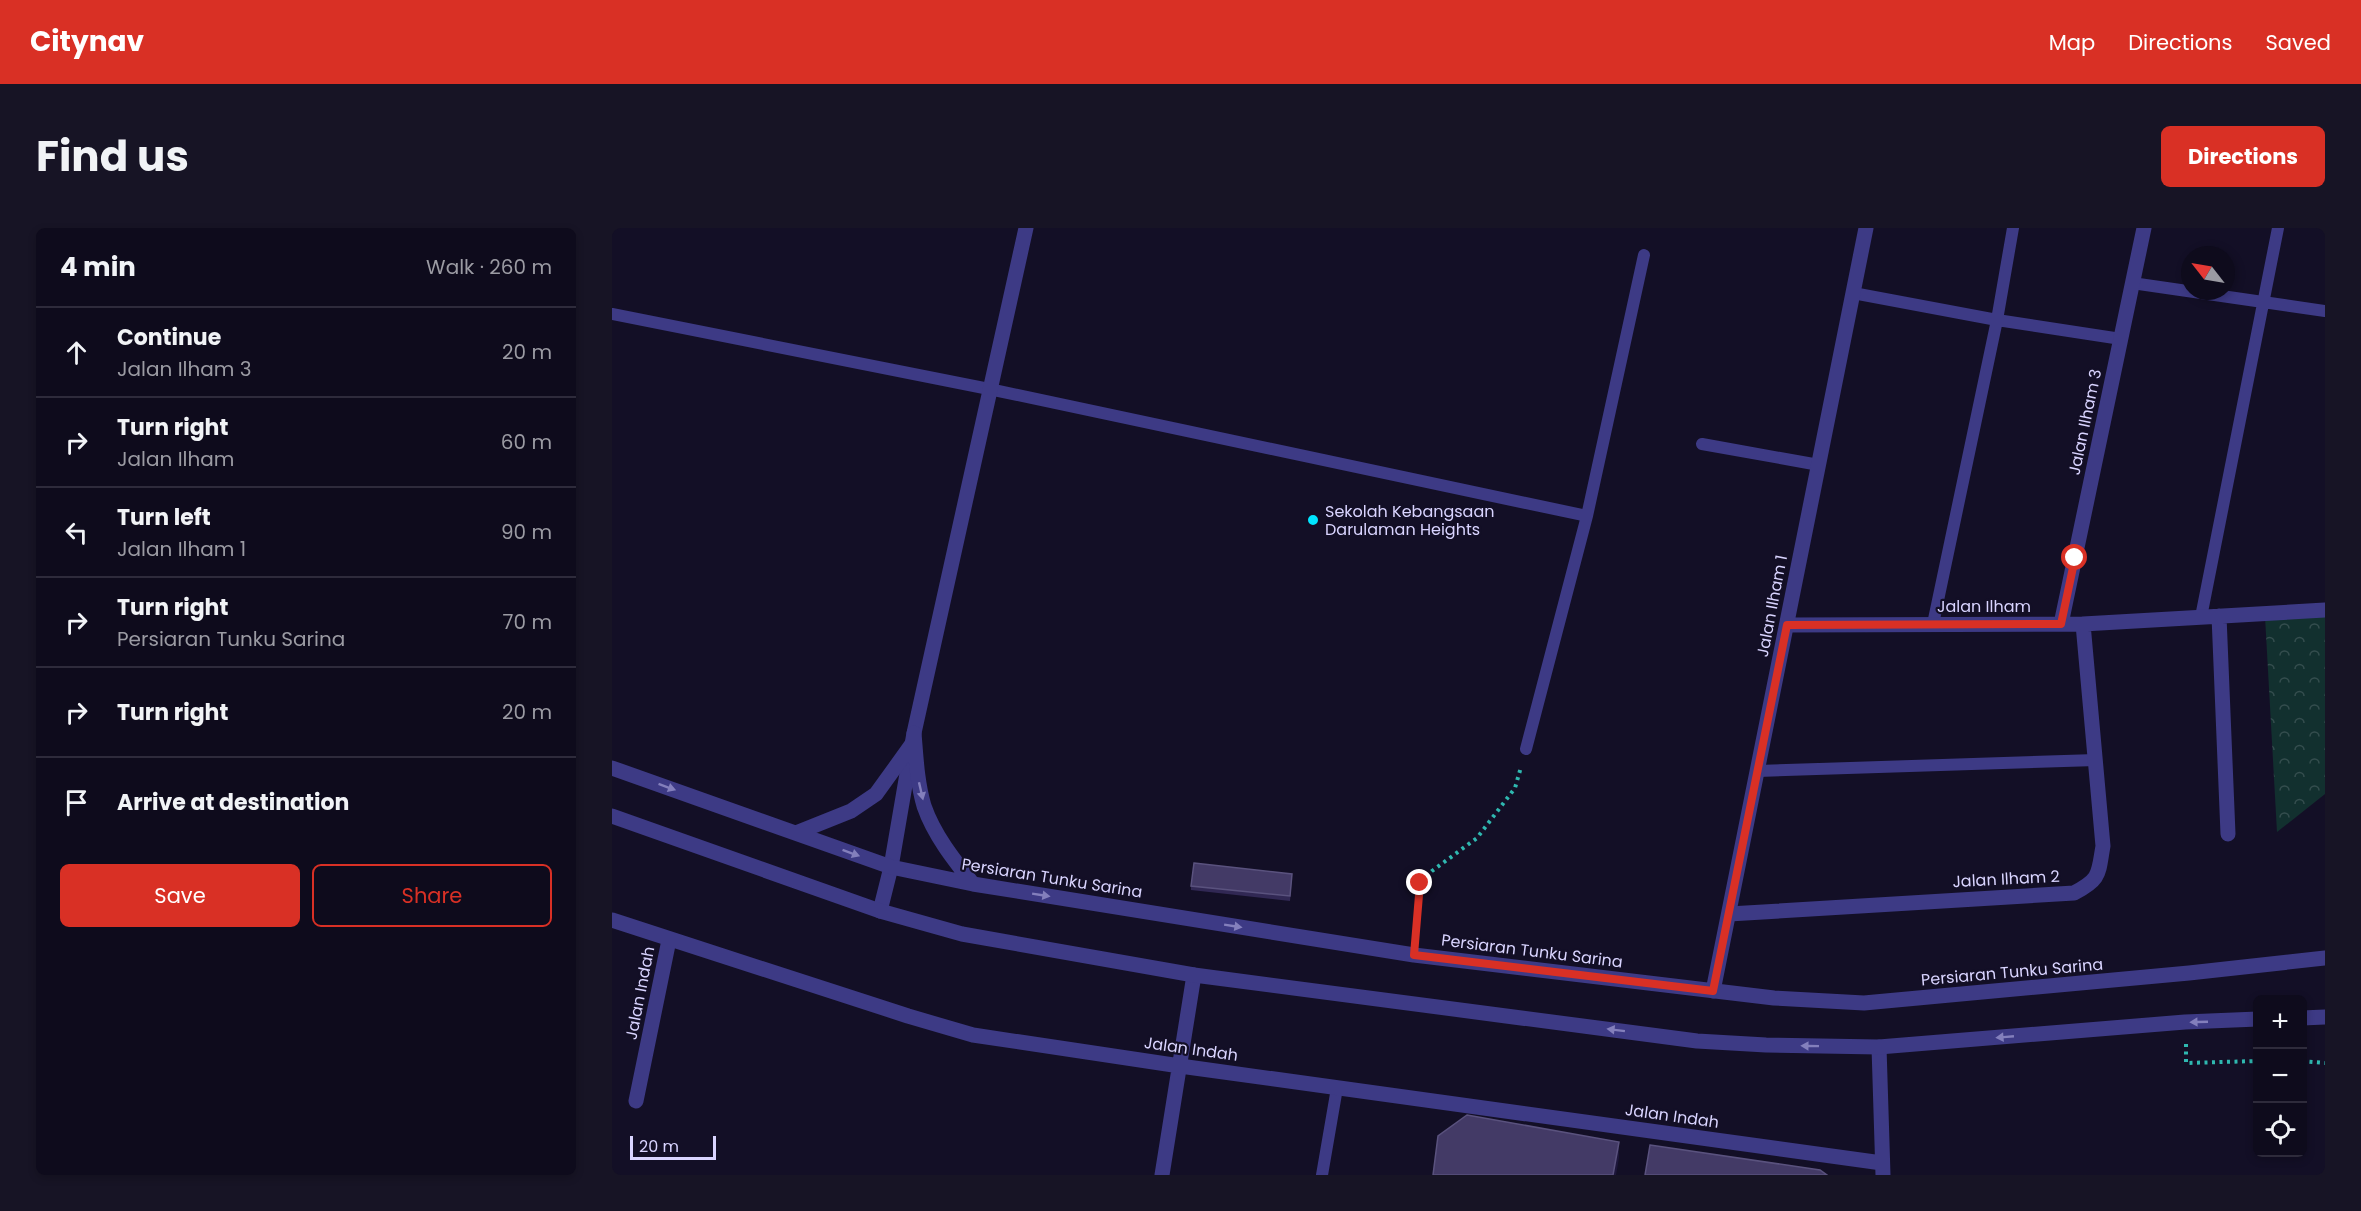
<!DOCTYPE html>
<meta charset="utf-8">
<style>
body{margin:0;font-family:Poppins,sans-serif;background:#171425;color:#f1f3f6}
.controls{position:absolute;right:18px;bottom:18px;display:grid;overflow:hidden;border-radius:9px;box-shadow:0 3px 9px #0003}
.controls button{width:54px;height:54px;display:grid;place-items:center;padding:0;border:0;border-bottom:2px solid #2e2b3b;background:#0e0b1c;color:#f1f3f6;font:30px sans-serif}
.compass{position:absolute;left:1569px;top:18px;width:54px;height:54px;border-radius:50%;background:#0e0b1c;box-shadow:0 3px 9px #0003;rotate:301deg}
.scale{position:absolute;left:18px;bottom:15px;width:86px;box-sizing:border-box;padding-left:6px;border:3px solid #d9d4ff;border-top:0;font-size:16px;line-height:21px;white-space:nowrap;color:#d9d4ff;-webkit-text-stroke:4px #130f26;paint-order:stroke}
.stop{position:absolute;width:18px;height:18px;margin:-14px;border:4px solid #d93025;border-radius:50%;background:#fff}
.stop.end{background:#d93025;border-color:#fff;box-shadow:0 2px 6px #0008}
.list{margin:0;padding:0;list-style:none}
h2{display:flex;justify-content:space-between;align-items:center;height:78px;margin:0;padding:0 24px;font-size:26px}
h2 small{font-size:20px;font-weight:400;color:#9b9ba3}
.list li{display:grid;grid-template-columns:39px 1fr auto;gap:18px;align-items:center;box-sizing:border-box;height:90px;padding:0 24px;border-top:2px solid #2e2b3b}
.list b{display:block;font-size:22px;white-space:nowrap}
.list p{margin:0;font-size:20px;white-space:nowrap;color:#9b9ba3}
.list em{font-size:20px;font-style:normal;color:#9b9ba3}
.actions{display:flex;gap:12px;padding:18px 24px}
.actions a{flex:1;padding:14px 0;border:2px solid #d93025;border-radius:9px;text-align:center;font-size:21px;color:#d93025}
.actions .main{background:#d93025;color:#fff}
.icon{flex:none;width:33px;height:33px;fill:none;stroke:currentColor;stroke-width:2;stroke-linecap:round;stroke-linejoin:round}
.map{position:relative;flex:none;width:1713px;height:947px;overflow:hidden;border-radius:9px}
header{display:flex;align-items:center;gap:36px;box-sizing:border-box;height:84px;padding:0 30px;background:#d93025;color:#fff}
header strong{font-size:28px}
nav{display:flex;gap:33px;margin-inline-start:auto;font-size:21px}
.intro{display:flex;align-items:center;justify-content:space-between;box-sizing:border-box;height:144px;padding:0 36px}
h1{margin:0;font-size:42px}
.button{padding:15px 27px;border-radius:9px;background:#d93025;color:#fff;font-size:21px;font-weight:700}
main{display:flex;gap:36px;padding:0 36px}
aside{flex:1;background:#0e0b1c;border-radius:9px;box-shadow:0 3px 9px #0003}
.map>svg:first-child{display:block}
.park{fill:url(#park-crowns)}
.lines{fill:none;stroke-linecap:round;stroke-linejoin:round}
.path{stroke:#2fb8b0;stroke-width:4;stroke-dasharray:3 4.5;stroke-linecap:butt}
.service{stroke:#3d3a85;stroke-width:12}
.minor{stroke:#3d3a85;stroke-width:15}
.tertiary{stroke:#3d3a85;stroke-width:15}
.wall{fill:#312854}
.shaded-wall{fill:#1d163a}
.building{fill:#433a66;stroke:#5a527e;stroke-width:1.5}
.oneway{fill:#837fbc}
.route{stroke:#d93025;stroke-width:8}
.poi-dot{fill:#00e5ff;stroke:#130f26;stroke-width:2}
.labels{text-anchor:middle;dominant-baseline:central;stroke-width:4.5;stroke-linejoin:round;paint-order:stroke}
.street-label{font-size:16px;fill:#d9d4ff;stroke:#130f26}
.poi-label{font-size:16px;fill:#d9d4ff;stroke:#130f26;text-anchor:start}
</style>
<header>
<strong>Citynav</strong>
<nav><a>Map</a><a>Directions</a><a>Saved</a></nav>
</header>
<div class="intro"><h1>Find us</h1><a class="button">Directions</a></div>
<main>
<aside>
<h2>4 min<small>Walk · 260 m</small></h2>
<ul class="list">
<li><svg class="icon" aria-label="ahead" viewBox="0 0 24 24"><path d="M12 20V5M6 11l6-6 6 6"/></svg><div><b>Continue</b><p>Jalan Ilham 3</p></div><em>20 m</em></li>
<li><svg class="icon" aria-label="right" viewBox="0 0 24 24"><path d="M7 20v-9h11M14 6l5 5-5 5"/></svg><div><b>Turn right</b><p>Jalan Ilham</p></div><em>60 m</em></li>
<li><svg class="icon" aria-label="left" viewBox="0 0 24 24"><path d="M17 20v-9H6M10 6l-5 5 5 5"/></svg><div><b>Turn left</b><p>Jalan Ilham 1</p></div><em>90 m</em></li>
<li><svg class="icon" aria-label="right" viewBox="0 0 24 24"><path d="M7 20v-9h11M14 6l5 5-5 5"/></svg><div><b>Turn right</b><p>Persiaran Tunku Sarina</p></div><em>70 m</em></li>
<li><svg class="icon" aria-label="right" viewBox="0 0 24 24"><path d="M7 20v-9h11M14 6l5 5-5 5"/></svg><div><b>Turn right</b></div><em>20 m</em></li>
<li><svg class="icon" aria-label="arrive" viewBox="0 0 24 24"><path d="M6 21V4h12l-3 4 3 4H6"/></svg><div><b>Arrive at destination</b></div></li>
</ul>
<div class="actions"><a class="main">Save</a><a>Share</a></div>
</aside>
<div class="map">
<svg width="1713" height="947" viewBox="0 0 1713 947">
<defs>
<pattern id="park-crowns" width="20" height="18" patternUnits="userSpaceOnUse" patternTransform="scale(1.5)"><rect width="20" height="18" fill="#12302f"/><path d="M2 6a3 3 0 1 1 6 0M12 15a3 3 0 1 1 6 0" fill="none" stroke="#344d4e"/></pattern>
</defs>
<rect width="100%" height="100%" fill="#130f26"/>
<path class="park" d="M1713 384V566L1665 604 1653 388Z"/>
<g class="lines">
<path class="path" d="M804 706 808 655 820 643 865 610 903 560 909 539
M1574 816V835L1646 833
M1690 833 1713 835"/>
<path class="service" d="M1520 55 1713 83
M1241 65 1385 92 1509 111
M0 86 377 161 975 288
M1090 216 1207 237
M1589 389 1666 0
M1321 396 1385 92 1401 0
M914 521 975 288 1032 27
M1146 543 1484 532
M710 947 725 860"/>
<path class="minor" d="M1607 388 1616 606
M1449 396 1532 0
M1175 397 1471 396 1713 382
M268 683 279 639 302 505 414 0
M1117 686 1462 665C1489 651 1486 646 1491 618L1471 396
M0 692 296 788 361 807 568 838 1270 935
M1101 763 1254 0
M1267 819 1271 947
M24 873 57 712
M550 947 582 747"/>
<path class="tertiary" d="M302 505C304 529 305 554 312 578 322 607 342 632 361 656
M0 540 279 639 361 656 802 727 1162 770 1252 775 1577 745 1713 730
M0 588 268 683 350 706 582 747 1085 813 1154 817 1267 819 1573 794 1646 791
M184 605 239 583 264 566 300 516
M1690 790 1713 789"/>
</g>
<path class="wall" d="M680 650 678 673 579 662V658Z"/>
<path class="shaded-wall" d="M1007 914V930L1004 947H1001Z"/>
<path class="building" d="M582 635 680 646 678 668 579 658Z
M855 887 1007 914 1001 947H821L826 908Z
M1038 917 1208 942 1215 947H1033Z"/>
<defs><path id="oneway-solid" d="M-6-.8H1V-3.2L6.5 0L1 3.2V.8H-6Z" transform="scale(1.5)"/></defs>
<g class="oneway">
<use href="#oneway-solid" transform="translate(55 559) rotate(20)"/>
<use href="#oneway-solid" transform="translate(309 563) rotate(77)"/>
<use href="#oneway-solid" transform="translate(239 625) rotate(20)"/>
<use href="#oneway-solid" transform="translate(429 667) rotate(9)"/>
<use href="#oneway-solid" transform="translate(621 698) rotate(9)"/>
<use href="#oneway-solid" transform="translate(1587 794) rotate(178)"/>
<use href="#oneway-solid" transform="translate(1004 802) rotate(-173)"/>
<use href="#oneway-solid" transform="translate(1393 809) rotate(175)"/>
<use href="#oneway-solid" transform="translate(1198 818) rotate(-179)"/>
</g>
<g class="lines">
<path class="route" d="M808 655 802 727 1101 763 1175 397 1449 396 1463 330"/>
</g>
<circle class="poi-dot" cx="701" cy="292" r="6"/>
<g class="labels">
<g class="street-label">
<text transform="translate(1473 194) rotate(-78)">Jalan Ilham 3</text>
<text transform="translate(1160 378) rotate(-79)">Jalan Ilham 1</text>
<text x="1372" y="378">Jalan Ilham</text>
<text transform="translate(440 650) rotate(9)">Persiaran Tunku Sarina</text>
<text transform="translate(1394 651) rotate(-3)">Jalan Ilham 2</text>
<text transform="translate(920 723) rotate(7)">Persiaran Tunku Sarina</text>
<text transform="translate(1400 744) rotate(-5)">Persiaran Tunku Sarina</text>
<text transform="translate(28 765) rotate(-79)">Jalan Indah</text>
<text transform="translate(579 821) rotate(8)">Jalan Indah</text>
<text transform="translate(1060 888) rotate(8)">Jalan Indah</text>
</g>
<g class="poi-label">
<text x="713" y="283">Sekolah Kebangsaan<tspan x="713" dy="18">Darulaman Heights</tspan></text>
</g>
</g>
</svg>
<div class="controls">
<button>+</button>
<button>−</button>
<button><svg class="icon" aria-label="locate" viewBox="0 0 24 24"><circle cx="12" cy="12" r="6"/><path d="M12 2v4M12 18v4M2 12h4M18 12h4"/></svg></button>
</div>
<svg class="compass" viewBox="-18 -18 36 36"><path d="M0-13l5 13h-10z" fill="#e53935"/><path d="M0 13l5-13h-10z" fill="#9b9ba3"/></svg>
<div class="scale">20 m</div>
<div class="stop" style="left:1463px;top:330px"></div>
<div class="stop end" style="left:808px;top:655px"></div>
</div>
</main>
